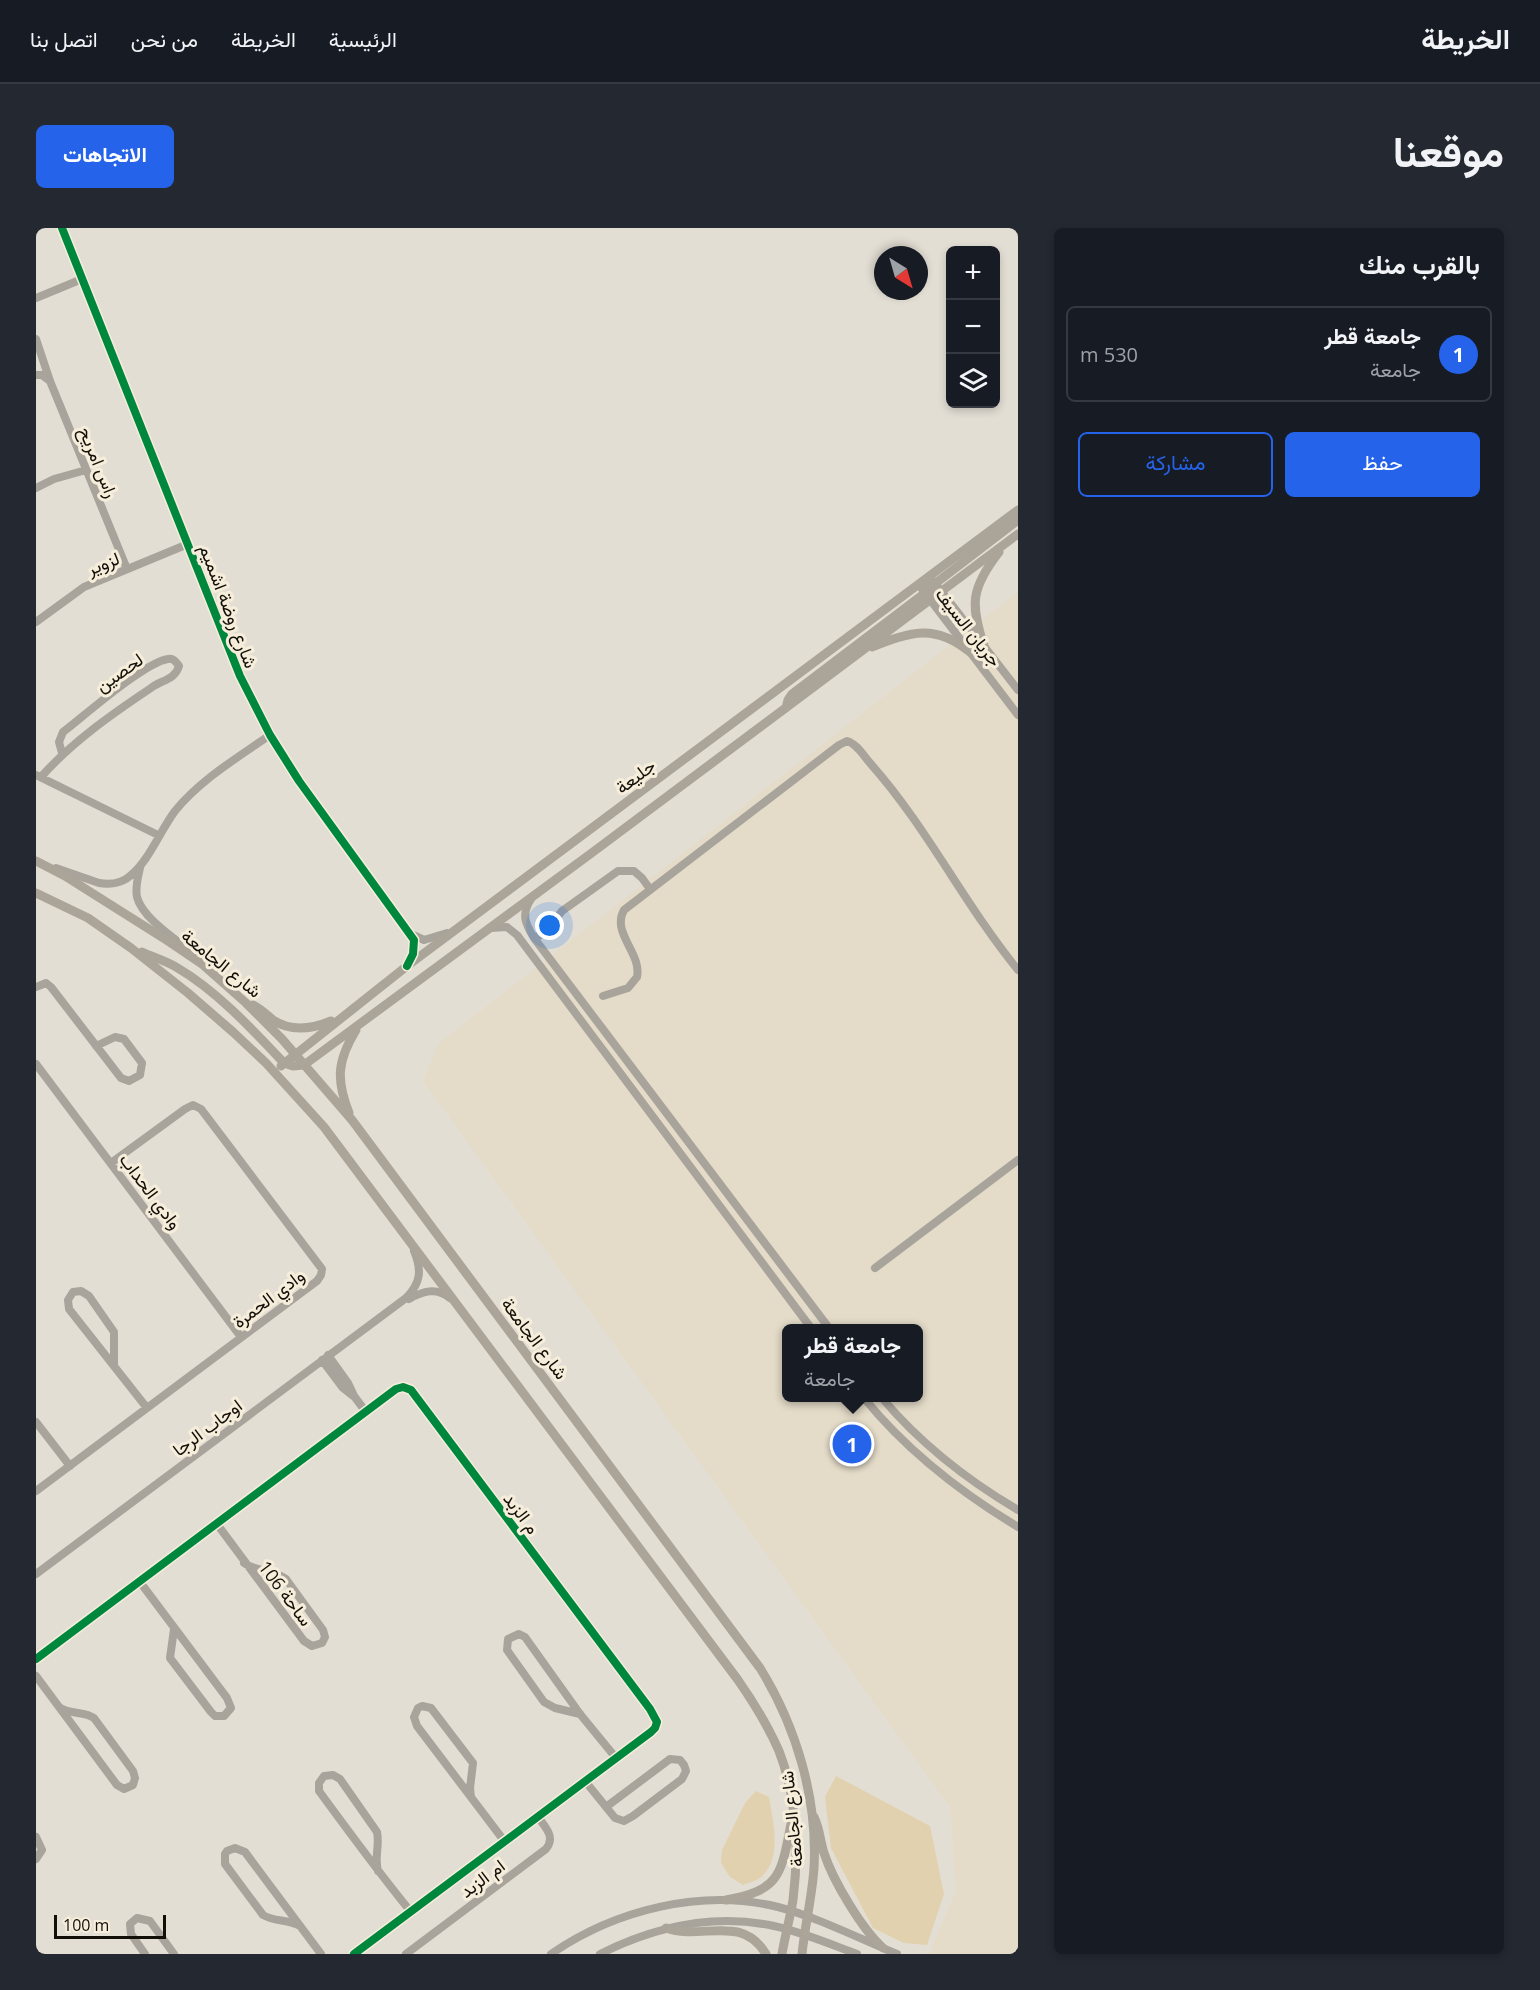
<!DOCTYPE html>
<html lang="ar">
<meta charset="utf-8">
<style>
body{margin:0;font-family:"Open Sans",Vazirmatn,sans-serif;background:#242831;color:#f1f3f6;direction:rtl}
.controls{position:absolute;right:18px;top:18px;display:grid;overflow:hidden;border-radius:9px;box-shadow:0 3px 9px #0003}
.controls button{width:54px;height:54px;display:grid;place-items:center;padding:0;border:0;border-bottom:2px solid #363941;background:#171b24;color:#f1f3f6;font:30px sans-serif}
.compass{position:absolute;left:838px;top:18px;width:54px;height:54px;border-radius:50%;background:#171b24;box-shadow:0 3px 9px #0003;rotate:143deg}
.scale{position:absolute;left:18px;bottom:15px;width:112px;box-sizing:border-box;padding-left:6px;border:3px solid #120f09;border-top:0;font-size:16px;line-height:21px;white-space:nowrap;color:#120f09;-webkit-text-stroke:4px #f6eedb;paint-order:stroke}
.you{position:absolute;left:514px;top:698px;width:21px;height:21px;margin:-15px;border:4px solid #fff;border-radius:50%;background:#1a73e8;box-shadow:0 0 0 9px #1a73e833}
.badge{display:grid;place-items:center;width:39px;height:39px;border-radius:50%;background:#2563eb;color:#fff;font-size:20px;font-weight:700}
.pin{position:absolute;translate:-50% -50%;border:3px solid #fff;box-shadow:0 2px 6px #0006}
.popup{position:absolute;left:746px;top:1096px;width:141px;height:78px;box-sizing:border-box;display:grid;place-content:center;border-radius:9px;background:#171b24;filter:drop-shadow(0 2px 4px #0005);font-size:20px;white-space:nowrap;color:#9ea1a6}
.popup b{font-size:22px;color:#f1f3f6}
.popup::after{content:'';position:absolute;left:50%;top:100%;margin-left:-12px;border:12px solid transparent;border-top-color:#171b24}
.list{margin:0;padding:0;list-style:none}
h2{display:flex;justify-content:space-between;align-items:center;height:78px;margin:0;padding:0 24px;font-size:26px}
h2 small{font-size:20px;font-weight:400;color:#9ea1a6}
.list li{display:grid;grid-template-columns:39px 1fr auto;gap:18px;align-items:center;box-sizing:border-box;height:96px;margin:0 12px 12px;padding:0 12px;border:2px solid #363941;border-radius:9px}
.list b{display:block;font-size:22px;white-space:nowrap}
.list p{margin:0;font-size:20px;white-space:nowrap;color:#9ea1a6}
.list em{font-size:20px;font-style:normal;color:#9ea1a6}
.actions{display:flex;gap:12px;padding:18px 24px}
.actions a{flex:1;padding:14px 0;border:2px solid #2563eb;border-radius:9px;text-align:center;font-size:21px;color:#2563eb}
.actions .main{background:#2563eb;color:#fff}
.icon{flex:none;width:33px;height:33px;fill:none;stroke:currentColor;stroke-width:2;stroke-linecap:round;stroke-linejoin:round}
.map{position:relative;flex:none;width:982px;height:1726px;overflow:hidden;direction:ltr;border-radius:9px}
header{display:flex;align-items:center;gap:36px;box-sizing:border-box;height:84px;padding:0 30px;background:#171b24;border-bottom:2px solid #363941}
header strong{font-size:28px}
nav{display:flex;gap:33px;margin-inline-start:auto;font-size:21px}
.intro{display:flex;align-items:center;justify-content:space-between;box-sizing:border-box;height:144px;padding:0 36px}
h1{margin:0;font-size:42px}
.button{padding:15px 27px;border-radius:9px;background:#2563eb;color:#fff;font-size:21px;font-weight:700}
main{display:flex;gap:36px;padding:0 36px}
aside{flex:1;background:#171b24;border-radius:9px;box-shadow:0 3px 9px #0003}
.map>svg:first-child{display:block}
.built{fill:#e4dbc8;fill-rule:evenodd}
.green{fill:#e2d1ae}
.lines{fill:none;stroke-linecap:round;stroke-linejoin:round}
.minor{stroke:#a8a39b;stroke-width:8}
.major{stroke:#aaa499;stroke-width:9}
.cycleway-casing{stroke:#f6eedb;stroke-width:11}
.cycleway{stroke:#00873e;stroke-width:8}
.labels{text-anchor:middle;dominant-baseline:central;stroke-width:6;stroke-linejoin:round;paint-order:stroke}
.street-label{font-size:18px;fill:#120f09;stroke:#f6eedb}
</style>
<header>
<strong>الخريطة</strong>
<nav><a>الرئيسية</a><a>الخريطة</a><a>من نحن</a><a>اتصل بنا</a></nav>
</header>
<div class="intro"><h1>موقعنا</h1><a class="button">الاتجاهات</a></div>
<main>
<aside>
<h2>بالقرب منك<small></small></h2>
<ul class="list">
<li><span class="badge">1</span><div><b>جامعة قطر</b><p>جامعة</p></div><em>530 m</em></li>
</ul>
<div class="actions"><a class="main">حفظ</a><a>مشاركة</a></div>
</aside>
<div class="map">
<svg width="982" height="1726" viewBox="0 0 982 1726">
<rect width="100%" height="100%" fill="#e3ded4"/>
<path class="built" d="M982 364V1726H893L920 1663 914 1579 387 853 402 816ZM750 1100H882V1170H750Z"/>
<path class="green" d="M800 1548 894 1598 908 1666 891 1717 868 1715 837 1700 795 1620 789 1569Z
M720 1563 733 1569C737 1593 747 1632 724 1650 720 1653 712 1655 707 1657L694 1649 685 1635 686 1622 709 1575Z"/>
<g class="lines">
<path class="minor" d="M26 0 204 448 234 507 263 553 378 712 377 726 371 738
M0 70 46 51
M0 111 14 153 91 341
M0 147H6L14 153
M0 260 18 251 50 242
M883 357 982 487
M902 359 982 462
M0 394 48 359 152 316
M0 547 122 607
M5 549C36 514 76 486 115 460 125 452 139 452 143 438 140 434 138 430 132 431 109 434 48 488 27 504L23 514 26 525
M20 640 63 655C74 657 86 655 94 648 113 633 124 603 139 583 164 552 201 530 234 507
M104 640C102 649 99 659 101 669 106 690 141 712 158 726
M495 671C485 687 489 695 498 710L793 1100
M454 700 471 699 481 707 775 1100
M375 706 388 712 411 705
M498 710 509 705 526 683 582 643H598L606 650 614 661
M0 759 10 755 15 759 85 850 93 853 104 847 106 835 88 811 79 809 60 818
M567 768 592 760 601 749C606 725 575 705 588 682L803 517 811 513C821 516 827 527 834 535 891 599 928 676 982 742
M0 836 205 1109
M839 1040 982 932
M373 1071C387 1063 400 1059 414 1070
M292 1127 312 1155 318 1168 330 1184
M286 1132 307 1160 317 1168
M78 1138V1104L53 1068 45 1063 37 1064 32 1072 33 1081 111 1180
M828 1170C871 1223 924 1264 982 1299
M846 1170C884 1215 931 1252 982 1282
M0 1194 34 1238
M0 1263 281 1053 285 1047 286 1041 165 881 157 877 149 881 75 935
M181 1296 268 1413 276 1418 286 1415 289 1409 287 1402 250 1351C238 1342 221 1344 208 1335
M0 1346 370 1070C385 1055 386 1042 378 1023
M104 1354 191 1470 195 1480 188 1488H179L175 1484 134 1430 138 1401
M0 1431 360 1161 367 1159 375 1162 614 1481 621 1494 619 1500 615 1504 318 1726
M0 1448 81 1557 88 1561 97 1557 99 1550 97 1543 58 1490C48 1483 35 1487 23 1479
M544 1486 519 1480 508 1474 471 1422 472 1411 483 1406 489 1409 544 1486 580 1530
M549 1553 579 1590 588 1593 597 1588 646 1551 650 1543 648 1537 644 1532 634 1531 570 1579
M435 1569 434 1560 437 1535 395 1480 386 1478 382 1480 378 1489 381 1498 469 1614
M0 1609 6 1622 0 1631
M342 1643C338 1629 344 1617 341 1604L304 1551 297 1547 288 1548 283 1555V1563C313 1604 343 1645 375 1684
M264 1698C253 1691 238 1694 227 1687L189 1636V1626L191 1623 199 1620 209 1624 285 1726
M109 1726 95 1706 94 1696 101 1690 114 1693 138 1726
M370 1726 510 1621C520 1609 509 1599 502 1589
M515 1726C579 1682 665 1660 742 1679 781 1689 824 1711 861 1726
M564 1726C618 1699 678 1685 738 1698 766 1704 794 1716 821 1726"/>
<path class="major" d="M894 364 900 355 982 292
M948 418C934 376 935 360 963 324
M836 419C875 404 898 395 934 424
M750 480 752 472 756 466 889 365 893 358 895 348
M0 633 29 648 132 713 166 736 210 775 246 811 316 892 724 1440C760 1498 782 1571 778 1640 776 1669 769 1697 766 1726
M0 665 52 690 95 720 152 765 197 804 230 835 288 899 702 1452C718 1475 732 1498 743 1523 761 1569 763 1624 757 1672 754 1690 749 1708 746 1726
M106 724C117 729 130 733 140 739 180 762 217 802 248 835L257 838 268 837 557 624 982 306
M217 777C225 781 231 787 237 792 255 804 276 801 295 793
M245 838 371 738 982 282
M313 885C300 852 301 833 320 802
M778 1589C784 1601 784 1613 788 1625 797 1653 826 1701 847 1720
M690 1672C745 1662 745 1646 755 1596
M630 1700C666 1713 705 1685 730 1726"/>
<g class="cycleway-casing">
<path id="cycleway" d="M26 0 204 448 234 507 263 553 378 712 377 726 371 738
M0 1431 360 1161 367 1159 375 1162 614 1481 621 1494 619 1500 615 1504 318 1726"/>
</g>
<use href="#cycleway" class="cycleway"/>
</g>
<g class="labels">
<g class="street-label">
<text transform="translate(63 234) rotate(68)">راس امريح</text>
<text transform="translate(67 335) rotate(-22)">لزوير</text>
<text transform="translate(193 378) rotate(69)">شارع روضة اشميم</text>
<text transform="translate(933 399) rotate(52)">جريان السيف</text>
<text transform="translate(83 444) rotate(-35)">لحصين</text>
<text transform="translate(599 548) rotate(-37)">جليعة</text>
<text transform="translate(186 735) rotate(39)">شارع الجامعة</text>
<text transform="translate(115 963) rotate(53)">وادي الحداب</text>
<text transform="translate(232 1070) rotate(-37)">وادي الحمرة</text>
<text transform="translate(499 1110) rotate(53)">شارع الجامعة</text>
<text transform="translate(171 1199) rotate(-37)">اوجاب الرجا</text>
<text transform="translate(486 1285) rotate(53)">م الزبد</text>
<text transform="translate(250 1365) rotate(53)">ساحة 106</text>
<text transform="translate(755 1591) rotate(-96)">شارع الجامعة</text>
<text transform="translate(446 1650) rotate(-37)">ام الزبد</text>
</g>
</g>
</svg>
<div class="controls">
<button>+</button>
<button>−</button>
<button><svg class="icon" aria-label="layers" viewBox="0 0 24 24"><path d="M12 4l9 5-9 5-9-5zM3 14l9 5 9-5"/></svg></button>
</div>
<svg class="compass" viewBox="-18 -18 36 36"><path d="M0-13l5 13h-10z" fill="#e53935"/><path d="M0 13l5-13h-10z" fill="#9ea1a6"/></svg>
<div class="scale">100 m</div>
<div class="you"></div>
<div class="pin badge" style="left:816px;top:1216px">1</div>
<div class="popup"><b>جامعة قطر</b>جامعة</div>
</div>
</main>
